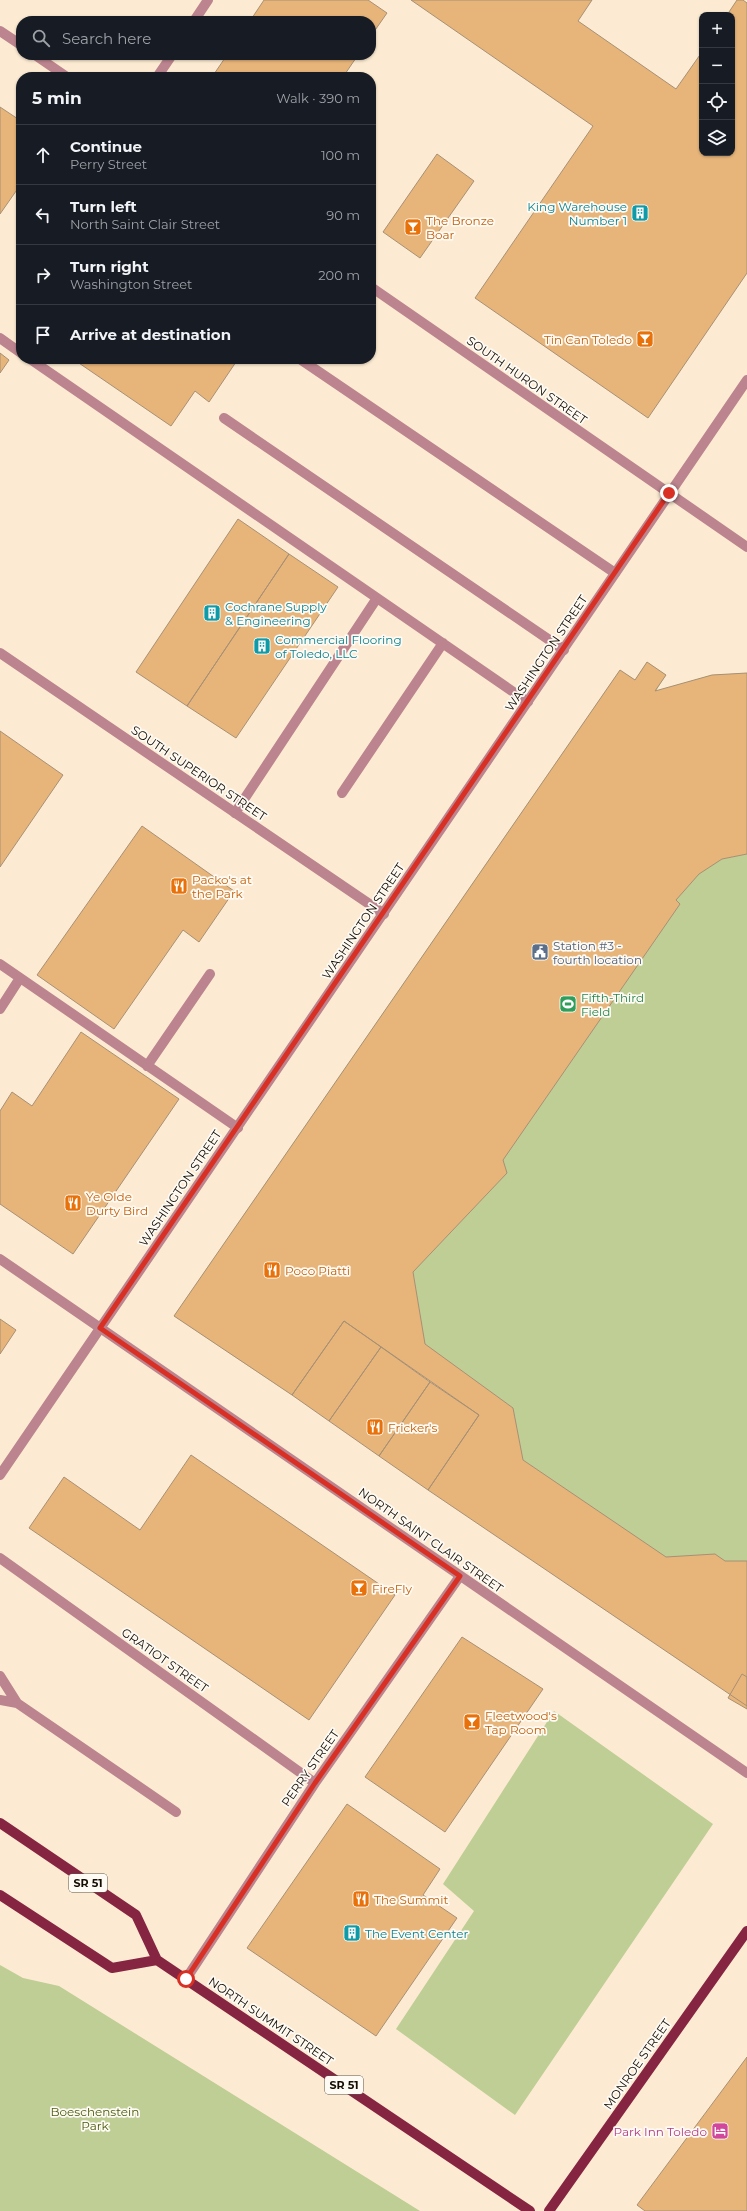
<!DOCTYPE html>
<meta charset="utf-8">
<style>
body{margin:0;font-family:Montserrat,sans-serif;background:#20242c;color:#f1f3f6}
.controls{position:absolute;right:12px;top:12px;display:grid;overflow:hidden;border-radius:8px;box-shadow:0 1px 3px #0004}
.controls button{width:36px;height:36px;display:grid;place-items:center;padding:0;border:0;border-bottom:1px solid #363941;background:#171b24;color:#f1f3f6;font:20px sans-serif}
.stop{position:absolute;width:12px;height:12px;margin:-9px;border:3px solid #d93025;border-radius:50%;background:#fff}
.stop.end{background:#d93025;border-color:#fff;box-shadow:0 1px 4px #0008}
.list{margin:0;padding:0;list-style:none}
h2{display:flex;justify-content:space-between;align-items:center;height:52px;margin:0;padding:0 16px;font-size:17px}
h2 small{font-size:13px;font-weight:400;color:#9ea1a6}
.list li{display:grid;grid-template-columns:26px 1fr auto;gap:12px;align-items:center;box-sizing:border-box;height:60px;padding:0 16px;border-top:1px solid #363941}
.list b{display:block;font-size:15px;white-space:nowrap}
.list p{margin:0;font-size:13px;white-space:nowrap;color:#9ea1a6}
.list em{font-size:13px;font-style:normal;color:#9ea1a6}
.icon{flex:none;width:22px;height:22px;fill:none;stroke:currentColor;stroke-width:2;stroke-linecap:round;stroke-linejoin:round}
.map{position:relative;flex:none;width:747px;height:2211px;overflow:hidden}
.search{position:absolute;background:#171b24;box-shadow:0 1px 3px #0004;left:16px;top:16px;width:360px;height:44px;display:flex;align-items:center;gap:10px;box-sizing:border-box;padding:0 14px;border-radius:16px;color:#9ea1a6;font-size:15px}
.panel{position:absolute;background:#171b24;box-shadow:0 1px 3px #0004;left:16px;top:72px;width:360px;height:292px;border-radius:16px}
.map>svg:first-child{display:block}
.green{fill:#bece95}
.building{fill:#e7b57a;stroke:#a89075}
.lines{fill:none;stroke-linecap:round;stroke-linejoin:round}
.service{stroke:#bb848e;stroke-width:10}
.minor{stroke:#bb848e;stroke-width:10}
.tertiary{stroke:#bb848e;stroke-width:10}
.primary{stroke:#862542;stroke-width:10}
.route{stroke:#d93025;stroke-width:5}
.labels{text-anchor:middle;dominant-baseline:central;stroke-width:3.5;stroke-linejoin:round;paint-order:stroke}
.shield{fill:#fefaf4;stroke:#5a544b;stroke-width:1}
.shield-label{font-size:11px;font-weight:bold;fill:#140d03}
.culture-label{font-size:12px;fill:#0d838f;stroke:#fefaf4;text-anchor:start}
.food-label{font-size:12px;fill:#c56008;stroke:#fefaf4;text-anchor:start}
.street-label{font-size:12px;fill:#140d03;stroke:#fefaf4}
.service-label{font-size:12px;fill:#4e5e75;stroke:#fefaf4;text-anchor:start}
.leisure-label{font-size:12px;fill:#27864d;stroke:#fefaf4;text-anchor:start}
.park-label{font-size:12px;fill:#4c5c0e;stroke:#fefaf4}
.hotel-label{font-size:12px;fill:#b23c85;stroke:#fefaf4;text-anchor:end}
</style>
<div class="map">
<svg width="747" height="2211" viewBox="0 0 747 2211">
<rect width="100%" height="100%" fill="#fcebd2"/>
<path class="green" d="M647 662 666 675 656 691 712 675 747 673V1706L479 1415 344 1321 292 1395 174 1316 620 670 635 680Z
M554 1711 713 1824 515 2115 396 2029 474 1911 443 1884Z
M0 1965 23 1978 59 1986 420 2211H0Z"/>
<path class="building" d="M264 0H368L387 13 371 36V21H250Z
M411 0H592L578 21 676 89 702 52V153H732V15H727L737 0H743L747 3V273L648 418 475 298 593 126Z
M227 55H358L343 77H212Z
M0 107 21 121V184L0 214Z
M437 154 474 181 420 258 383 232Z
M0 353 9 360 0 373Z
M73 359H238L209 402 195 391 171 426Z
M238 519 289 554 187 706 136 672Z
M289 554 338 587 236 738 187 706Z
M647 662 666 675 655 691 712 675 747 673V854L722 859 699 874 676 900 680 904 503 1160 507 1173 413 1272 425 1344 513 1408 523 1460 666 1557 715 1554 725 1561H747V1706L428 1490 479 1415 344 1321 292 1395 174 1316 620 670 635 680Z
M0 731 63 775 0 867Z
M142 826 234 891 199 942 183 930 114 1029 37 975Z
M81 1032 179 1099 73 1254 0 1204V1111L12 1092 32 1106Z
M0 1319 16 1330 0 1354Z
M344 1321 381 1347 329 1421 292 1395Z
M381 1347 430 1382 379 1456 329 1421Z
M430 1382 479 1415 428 1490 379 1456Z
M191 1455 395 1595 309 1720 29 1528 64 1477 140 1530Z
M462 1637 543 1689 445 1832 365 1777Z
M742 1674 747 1677V1709L728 1698Z
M347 1804 440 1869 423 1895 457 1918 376 2036 247 1948Z
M747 2057V2211H645L637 2205Z"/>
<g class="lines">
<path class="service" d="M194 21 208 0
M157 77 172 55
M0 338 21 353
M30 359 528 702
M300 359 615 573
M224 418 564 650
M342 793 443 643
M235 813 377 598
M0 964 238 1128
M0 1009 20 978
M147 1066 210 974
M0 1676 17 1703 176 1812
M0 1700 17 1703"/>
<path class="minor" d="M0 653 384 914
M0 1259 747 1773
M0 1558 315 1783
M186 1979 315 1783 460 1576"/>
<path class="tertiary" d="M0 31 21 45
M35 55 67 77
M371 287 747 547
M0 1475 747 380"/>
<path class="primary" d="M0 1823 136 1915 157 1960
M0 1895 112 1968 157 1960
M157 1960 530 2211
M549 2211 747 1931"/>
</g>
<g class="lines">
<path class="route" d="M186 1979 315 1783 460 1576 100 1328 669 493"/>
</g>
<defs>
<g id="building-square" transform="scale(0.9)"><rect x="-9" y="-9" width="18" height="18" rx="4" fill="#0f9aa8" stroke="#fefaf4"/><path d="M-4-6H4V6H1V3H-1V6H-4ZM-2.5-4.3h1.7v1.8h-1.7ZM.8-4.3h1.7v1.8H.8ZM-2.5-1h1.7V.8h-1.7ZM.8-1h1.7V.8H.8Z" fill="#fff"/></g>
<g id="bar-square" transform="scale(0.9)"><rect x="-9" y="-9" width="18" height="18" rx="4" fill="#e8710a" stroke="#fefaf4"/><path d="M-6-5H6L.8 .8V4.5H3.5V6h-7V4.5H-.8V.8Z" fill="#fff"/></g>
<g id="restaurant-square" transform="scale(0.9)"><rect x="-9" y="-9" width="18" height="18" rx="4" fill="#e8710a" stroke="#fefaf4"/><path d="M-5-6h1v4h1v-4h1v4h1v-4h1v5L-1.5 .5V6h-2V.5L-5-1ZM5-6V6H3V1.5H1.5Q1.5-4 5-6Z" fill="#fff"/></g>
<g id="civic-square" transform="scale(0.9)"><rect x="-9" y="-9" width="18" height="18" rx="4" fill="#5c6f8a" stroke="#fefaf4"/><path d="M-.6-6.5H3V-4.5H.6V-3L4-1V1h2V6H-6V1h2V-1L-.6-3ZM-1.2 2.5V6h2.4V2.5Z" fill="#fff"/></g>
<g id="stadium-square" transform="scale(0.9)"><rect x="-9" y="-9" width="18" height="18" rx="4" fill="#2e9e5b" stroke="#fefaf4"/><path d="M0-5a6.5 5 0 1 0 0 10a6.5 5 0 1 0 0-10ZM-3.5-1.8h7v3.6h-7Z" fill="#fff"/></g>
<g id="hotel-square" transform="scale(0.9)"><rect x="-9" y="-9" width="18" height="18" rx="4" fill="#d1479c" stroke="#fefaf4"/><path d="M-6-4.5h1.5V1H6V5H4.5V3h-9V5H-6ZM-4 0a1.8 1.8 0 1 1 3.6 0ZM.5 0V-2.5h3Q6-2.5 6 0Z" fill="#fff"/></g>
</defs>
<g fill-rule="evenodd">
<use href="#building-square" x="640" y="213"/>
<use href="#bar-square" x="413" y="227"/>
<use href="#bar-square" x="645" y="339"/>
<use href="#building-square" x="212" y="613"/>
<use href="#building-square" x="262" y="646"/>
<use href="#restaurant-square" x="179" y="886"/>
<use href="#civic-square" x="540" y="952"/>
<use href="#stadium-square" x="568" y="1004"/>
<use href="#restaurant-square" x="73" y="1203"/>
<use href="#restaurant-square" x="272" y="1270"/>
<use href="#restaurant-square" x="375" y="1427"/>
<use href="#bar-square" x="359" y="1588"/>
<use href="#bar-square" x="472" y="1722"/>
<use href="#restaurant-square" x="361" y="1899"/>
<use href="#building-square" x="352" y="1933"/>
<use href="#hotel-square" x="720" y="2131"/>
</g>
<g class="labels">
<g class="shield">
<rect x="69" y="1874" width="38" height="18" rx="3"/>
<rect x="325" y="2076" width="38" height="18" rx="3"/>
</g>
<g class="shield-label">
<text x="88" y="1883">SR 51</text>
<text x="344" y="2085">SR 51</text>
</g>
<g class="culture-label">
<text x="627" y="206" text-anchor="end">King Warehouse<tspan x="627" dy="14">Number 1</tspan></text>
<text x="225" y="606">Cochrane Supply<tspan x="225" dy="14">&amp; Engineering</tspan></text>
<text x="275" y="639">Commercial Flooring<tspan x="275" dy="14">of Toledo, LLC</tspan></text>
<text x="365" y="1933">The Event Center</text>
</g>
<g class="food-label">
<text x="426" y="220">The Bronze<tspan x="426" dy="14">Boar</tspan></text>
<text x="632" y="339" text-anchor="end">Tin Can Toledo</text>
<text x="192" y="879">Packo's at<tspan x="192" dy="14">the Park</tspan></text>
<text x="86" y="1196">Ye Olde<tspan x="86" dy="14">Durty Bird</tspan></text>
<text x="285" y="1270">Poco Piatti</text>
<text x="388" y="1427">Fricker's</text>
<text x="372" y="1588">FireFly</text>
<text x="485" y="1715">Fleetwood's<tspan x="485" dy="14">Tap Room</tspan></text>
<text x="374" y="1899">The Summit</text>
</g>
<g class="street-label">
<text transform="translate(527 380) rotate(35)">SOUTH HURON STREET</text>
<text transform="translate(546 653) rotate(-56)">WASHINGTON STREET</text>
<text transform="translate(199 773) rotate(34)">SOUTH SUPERIOR STREET</text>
<text transform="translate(363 921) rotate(-56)">WASHINGTON STREET</text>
<text transform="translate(180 1188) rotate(-56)">WASHINGTON STREET</text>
<text transform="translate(431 1540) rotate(35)">NORTH SAINT CLAIR STREET</text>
<text transform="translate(165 1660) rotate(35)">GRATIOT STREET</text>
<text transform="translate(310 1768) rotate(-55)">PERRY STREET</text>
<text transform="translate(271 2021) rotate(34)">NORTH SUMMIT STREET</text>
<text transform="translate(637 2064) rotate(-55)">MONROE STREET</text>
</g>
<g class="service-label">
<text x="553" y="945">Station #3 -<tspan x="553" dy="14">fourth location</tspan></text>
</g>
<g class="leisure-label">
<text x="581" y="997">Fifth-Third<tspan x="581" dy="14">Field</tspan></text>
</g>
<g class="park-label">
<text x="95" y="2111">Boeschenstein<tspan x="95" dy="14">Park</tspan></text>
</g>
<g class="hotel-label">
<text x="707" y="2131">Park Inn Toledo</text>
</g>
</g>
</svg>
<div class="controls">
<button>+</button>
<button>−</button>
<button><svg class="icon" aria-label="locate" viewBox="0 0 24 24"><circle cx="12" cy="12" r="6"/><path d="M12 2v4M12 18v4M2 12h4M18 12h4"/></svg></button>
<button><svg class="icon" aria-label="layers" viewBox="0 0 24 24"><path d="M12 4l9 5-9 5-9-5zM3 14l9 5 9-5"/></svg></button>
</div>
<div class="stop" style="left:186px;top:1979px"></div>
<div class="stop end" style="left:669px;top:493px"></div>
<div class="search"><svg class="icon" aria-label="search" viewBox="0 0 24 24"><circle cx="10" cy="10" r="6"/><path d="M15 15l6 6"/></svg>Search here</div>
<section class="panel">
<h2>5 min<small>Walk · 390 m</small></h2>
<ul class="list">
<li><svg class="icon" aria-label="ahead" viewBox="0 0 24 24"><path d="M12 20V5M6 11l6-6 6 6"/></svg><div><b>Continue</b><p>Perry Street</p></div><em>100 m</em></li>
<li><svg class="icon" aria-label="left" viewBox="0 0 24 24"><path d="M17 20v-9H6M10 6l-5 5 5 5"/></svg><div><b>Turn left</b><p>North Saint Clair Street</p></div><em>90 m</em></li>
<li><svg class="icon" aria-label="right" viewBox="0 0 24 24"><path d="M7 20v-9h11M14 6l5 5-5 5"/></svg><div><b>Turn right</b><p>Washington Street</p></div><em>200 m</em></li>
<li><svg class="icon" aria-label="arrive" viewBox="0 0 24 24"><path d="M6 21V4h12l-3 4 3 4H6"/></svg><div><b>Arrive at destination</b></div></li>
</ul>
</section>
</div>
